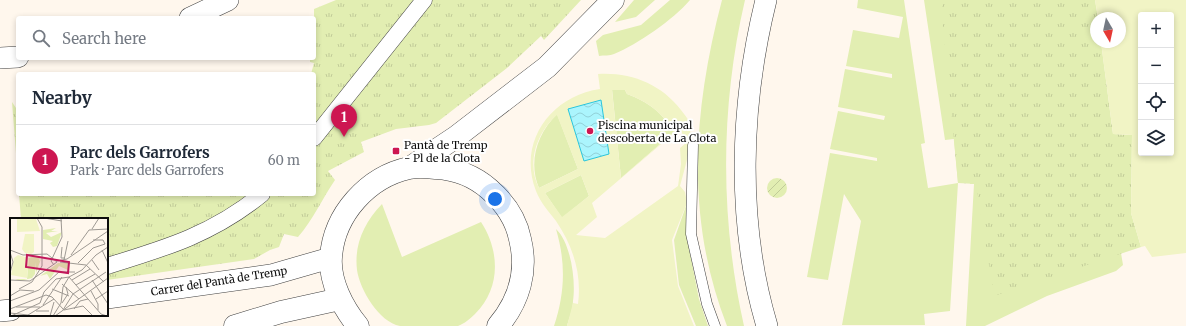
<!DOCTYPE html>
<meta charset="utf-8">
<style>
body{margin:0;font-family:Merriweather,serif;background:#f2f2f3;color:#1f2937}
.controls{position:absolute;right:12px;top:12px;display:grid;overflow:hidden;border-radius:4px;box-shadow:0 2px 6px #0003}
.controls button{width:36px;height:36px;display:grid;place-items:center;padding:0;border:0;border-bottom:1px solid #e0e1e3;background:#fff;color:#1f2937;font:20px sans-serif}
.compass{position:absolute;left:1090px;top:12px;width:36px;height:36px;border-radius:50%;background:#fff;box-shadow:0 2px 6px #0003;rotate:171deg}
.you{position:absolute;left:495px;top:199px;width:14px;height:14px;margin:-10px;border:3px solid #fff;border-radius:50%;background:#1a73e8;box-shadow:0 0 0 6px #1a73e833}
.badge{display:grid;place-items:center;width:26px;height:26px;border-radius:50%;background:#cd1651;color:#fff;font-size:13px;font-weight:700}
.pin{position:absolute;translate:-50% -33px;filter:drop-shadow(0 1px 2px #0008)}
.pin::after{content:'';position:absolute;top:21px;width:14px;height:12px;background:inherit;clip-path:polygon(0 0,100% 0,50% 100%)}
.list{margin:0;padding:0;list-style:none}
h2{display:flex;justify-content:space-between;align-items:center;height:52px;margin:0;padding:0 16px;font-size:17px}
h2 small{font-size:13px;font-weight:400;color:#747a83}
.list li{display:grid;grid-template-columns:26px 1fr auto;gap:12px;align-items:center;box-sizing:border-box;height:72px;padding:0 16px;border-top:1px solid #e0e1e3}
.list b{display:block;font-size:15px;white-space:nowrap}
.list p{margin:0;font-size:13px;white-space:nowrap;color:#747a83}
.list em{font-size:13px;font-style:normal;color:#747a83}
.icon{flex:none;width:22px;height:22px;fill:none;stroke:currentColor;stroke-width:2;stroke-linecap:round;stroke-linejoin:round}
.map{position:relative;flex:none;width:1186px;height:326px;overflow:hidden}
.search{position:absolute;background:#fff;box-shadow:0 2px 6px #0003;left:16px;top:16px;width:300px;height:44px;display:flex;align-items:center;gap:10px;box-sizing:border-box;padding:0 14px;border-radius:4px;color:#747a83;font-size:15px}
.panel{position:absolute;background:#fff;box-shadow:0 2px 6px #0003;left:16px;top:72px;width:300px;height:124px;border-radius:4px}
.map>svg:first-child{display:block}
.grass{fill:#e2eeb2}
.park{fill:url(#park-tufts)}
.garden{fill:url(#garden-furrows)}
.pitch{fill:#f1f4c5;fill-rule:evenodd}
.water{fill:url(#water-waves);stroke:#2ac6dc}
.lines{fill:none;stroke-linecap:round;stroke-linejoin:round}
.service-casing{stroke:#404040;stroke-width:11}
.pedestrian-casing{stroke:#404040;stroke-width:17}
.minor-casing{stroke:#404040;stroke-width:22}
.tertiary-casing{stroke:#404040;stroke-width:23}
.service{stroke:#fff;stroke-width:10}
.pedestrian{stroke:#fff;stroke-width:16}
.minor{stroke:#fff;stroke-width:21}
.tertiary{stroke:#fff;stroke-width:22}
.poi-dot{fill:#cd1651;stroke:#fff;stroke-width:1.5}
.labels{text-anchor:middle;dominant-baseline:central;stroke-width:4;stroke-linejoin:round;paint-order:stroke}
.poi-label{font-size:11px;fill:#0d0d0d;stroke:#fff;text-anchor:start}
.street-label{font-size:11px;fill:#0d0d0d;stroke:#fff}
.inset-road{fill:none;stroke:#9e9993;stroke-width:1}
.view{fill:#c2185b;fill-opacity:0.15;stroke:#c2185b;stroke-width:2}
.inset-edge{fill:none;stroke:#0d0d0d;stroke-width:2}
</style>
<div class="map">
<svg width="1186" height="326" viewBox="0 0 1186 326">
<defs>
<pattern id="park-tufts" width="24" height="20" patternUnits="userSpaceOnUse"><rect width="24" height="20" fill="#e2eeb2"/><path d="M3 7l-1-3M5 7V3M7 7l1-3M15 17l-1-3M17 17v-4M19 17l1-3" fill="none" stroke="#c1cb98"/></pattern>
<pattern id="garden-furrows" width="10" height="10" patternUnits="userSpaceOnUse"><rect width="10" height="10" fill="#e2eeb2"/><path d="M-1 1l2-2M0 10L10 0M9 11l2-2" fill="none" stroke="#c1cb98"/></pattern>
<pattern id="water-waves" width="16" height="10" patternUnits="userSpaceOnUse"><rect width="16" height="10" fill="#abf5fd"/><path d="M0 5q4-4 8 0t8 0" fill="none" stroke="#92d1d8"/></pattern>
</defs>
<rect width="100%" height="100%" fill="#fff7ed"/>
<path class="grass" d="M634 0H655L636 17 615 22Z
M670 0H690C673 20 638 44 614 54 610 56 604 55 599 56L596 41 603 35 641 25Z
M722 0H745C720 107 720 219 744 326H727C685 218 693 110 722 0Z
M858 0H904L925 143 921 144 928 188 958 183 954 139 945 140 924 0H958L966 116 958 183 950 311 924 314 925 325H842L861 221 844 194 828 280 807 277 830 153 877 161V158L830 149 838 111 884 120 885 116 838 107 845 69 892 78V74L846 66 853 30 899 38 903 17 857 8Z
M612 89 625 90 627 94C648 102 662 112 674 132L621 178Z
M557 114 578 169 539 188C528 162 537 134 557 114Z
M977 139 1121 253 1123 265 1116 271 1047 296 985 326H966L974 184H970Z
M581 175 589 196 562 218 545 193Z
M687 203 686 232 699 299 708 326H696L679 285 674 240Z
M382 204 402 257 481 222C500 251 501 288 475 314 471 318 464 324 458 326 450 326 439 326 430 326 421 326 409 326 400 326 379 322 360 290 357 270 354 244 364 223 382 204Z
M556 229C571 243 576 281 573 301 573 310 569 318 567 326H554C565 293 566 263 556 229Z"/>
<path class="park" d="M336 0H581L544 40 541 36 507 68 436 123 429 125 396 129 361 142 364 152 328 171 335 180C322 199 313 220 298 237L284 234 279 247 270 250 254 259 107 280V219H21L19 194H314V74H311L314 63 310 62V58H314V9Z
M942 0H1095L1098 18H1096V42H1101L1113 134 1132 135 1131 213 1141 247 994 296 976 184 958 183 942 17Z
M12 102 18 111V179Z"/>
<path class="garden" d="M767 188a10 10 0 1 1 20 0a10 10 0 1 1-20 0Z"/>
<path class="pitch" d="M1095 0H1186V253L1152 257 1145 246 1141 247 1131 213 1132 135 1113 134 1101 42H1120V18H1098ZM1141 15H1171V153H1141Z
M598 74C631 72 661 84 681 110 685 115 690 121 690 126 692 147 685 167 680 186L685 192 687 203 672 240 678 286 694 326H567L573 303 578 304C582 274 573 246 556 221 549 212 540 202 536 191 517 142 551 96 600 89ZM612 90H625L627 94C648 102 662 112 674 132L621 178ZM557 115 578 169 539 188C526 163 537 132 557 115ZM680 128 686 143 680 148 681 164 678 186 605 238 576 235 597 217 592 203ZM581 175 589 196 562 217 545 193Z"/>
<path class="water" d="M601 100 609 154 584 161 568 109Z"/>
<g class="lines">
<g class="service-casing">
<path id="service" d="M693 145 691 234 707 304 715 326"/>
</g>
<g class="pedestrian-casing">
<path id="pedestrian" d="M314 138 424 0
M107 266C166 248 213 234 262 194"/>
</g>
<g class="minor-casing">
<path id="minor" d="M766 0C740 105 736 222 767 326
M190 18 228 0
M0 58 18 57
M107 298 271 275 330 258
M0 311 11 310"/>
</g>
<g class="tertiary-casing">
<path id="tertiary" d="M411 167 456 137 547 67 613 0
M235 326 281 312 340 299
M358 326C343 308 329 281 331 257 334 214 368 177 409 168 418 166 428 167 436 168 455 169 474 176 489 189 504 202 516 219 520 239 528 271 519 301 498 326"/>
</g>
<use href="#service" class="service"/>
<use href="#pedestrian" class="pedestrian"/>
<use href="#minor" class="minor"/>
<use href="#tertiary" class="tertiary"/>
</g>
<g class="poi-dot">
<circle cx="590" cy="131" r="4"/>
<rect x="392" y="147" width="8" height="8" rx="2"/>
</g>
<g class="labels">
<g class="poi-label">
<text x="598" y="125">Piscina municipal<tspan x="598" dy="13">descoberta de La Clota</tspan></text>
<text x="404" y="145">Pantà de Tremp<tspan x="404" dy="13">- Pl de la Clota</tspan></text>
</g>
<g class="street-label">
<text transform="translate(219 281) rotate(-9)">Carrer del Pantà de Tremp</text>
</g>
</g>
<g transform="translate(10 218)">
<rect width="98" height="98" fill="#fff7ed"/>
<path d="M25 38 30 39 29 43 31 41 26 55 25 44V56L22 60 10 63 5 61H17L19 40Z" fill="#e2eeb2"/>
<path d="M24 39V52L18 60 19 40ZM48 45H58V52L49 48 40 61 37 56 30 58Z" fill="#e2eeb2"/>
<path d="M46 10 41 13H48L36 15 41 19 52 14 47 28 43 29 40 25 43 23 33 21V12Z" fill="#e2eeb2"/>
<path d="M7 0 26 1 30 13 7 14ZM15 16H24V34L21 36 15 35 12 31ZM8 37 19 40 17 60 1 57 4 40Z" fill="#f1f4c5"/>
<path class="inset-road" d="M34 0 52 3M82 11 89 0M83 22H93L95 26M52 29 51 40H55M0 32 13 37 37 36 47 44M92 32 98 45M0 34 3 44 0 55M61 37 79 12 98 11M54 42 58 23M82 42 89 52M47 43 57 41 98 13M50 44 76 47 94 64M68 45 83 30 95 26M44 47 41 43 52 19 51 0M59 59 91 96 97 98M0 62 20 63 47 44M62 62 80 51M82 62 98 86M52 66 69 81M66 67 85 56M9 71 22 64 32 48V9L27 0M42 71 59 78M81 73 88 86V92M0 78 10 72 24 73M86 81 98 73M0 83 29 72 49 54H65M52 85 58 76 56 69M33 87 52 59M6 89H30M0 91 36 77 42 79 54 92 73 88 83 98M64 91 70 83 78 81M53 92 63 76 96 54M26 93H39M0 95 18 97 44 81M1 98 30 85 34 74 46 61 59 59M40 98 44 84M43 98 51 85 53 69 59 59 72 52 86 37 98 29M45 98 98 60"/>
<path class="view" d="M17 37 59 44 58 55 16 49Z"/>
<rect width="98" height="98" class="inset-edge"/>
</g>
</svg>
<div class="controls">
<button>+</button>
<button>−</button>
<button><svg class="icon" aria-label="locate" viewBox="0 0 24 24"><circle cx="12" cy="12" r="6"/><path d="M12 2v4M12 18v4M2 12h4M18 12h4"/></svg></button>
<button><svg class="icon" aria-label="layers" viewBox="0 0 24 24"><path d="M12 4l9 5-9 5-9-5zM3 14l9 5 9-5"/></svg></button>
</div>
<svg class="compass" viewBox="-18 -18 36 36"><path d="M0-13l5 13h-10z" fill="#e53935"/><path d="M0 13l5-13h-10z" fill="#747a83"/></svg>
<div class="you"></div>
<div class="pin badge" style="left:344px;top:137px">1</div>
<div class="search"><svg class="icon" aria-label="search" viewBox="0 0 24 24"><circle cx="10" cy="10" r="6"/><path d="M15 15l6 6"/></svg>Search here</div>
<section class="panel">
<h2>Nearby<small></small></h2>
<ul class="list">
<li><span class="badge">1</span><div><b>Parc dels Garrofers</b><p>Park · Parc dels Garrofers</p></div><em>60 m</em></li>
</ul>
</section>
</div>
